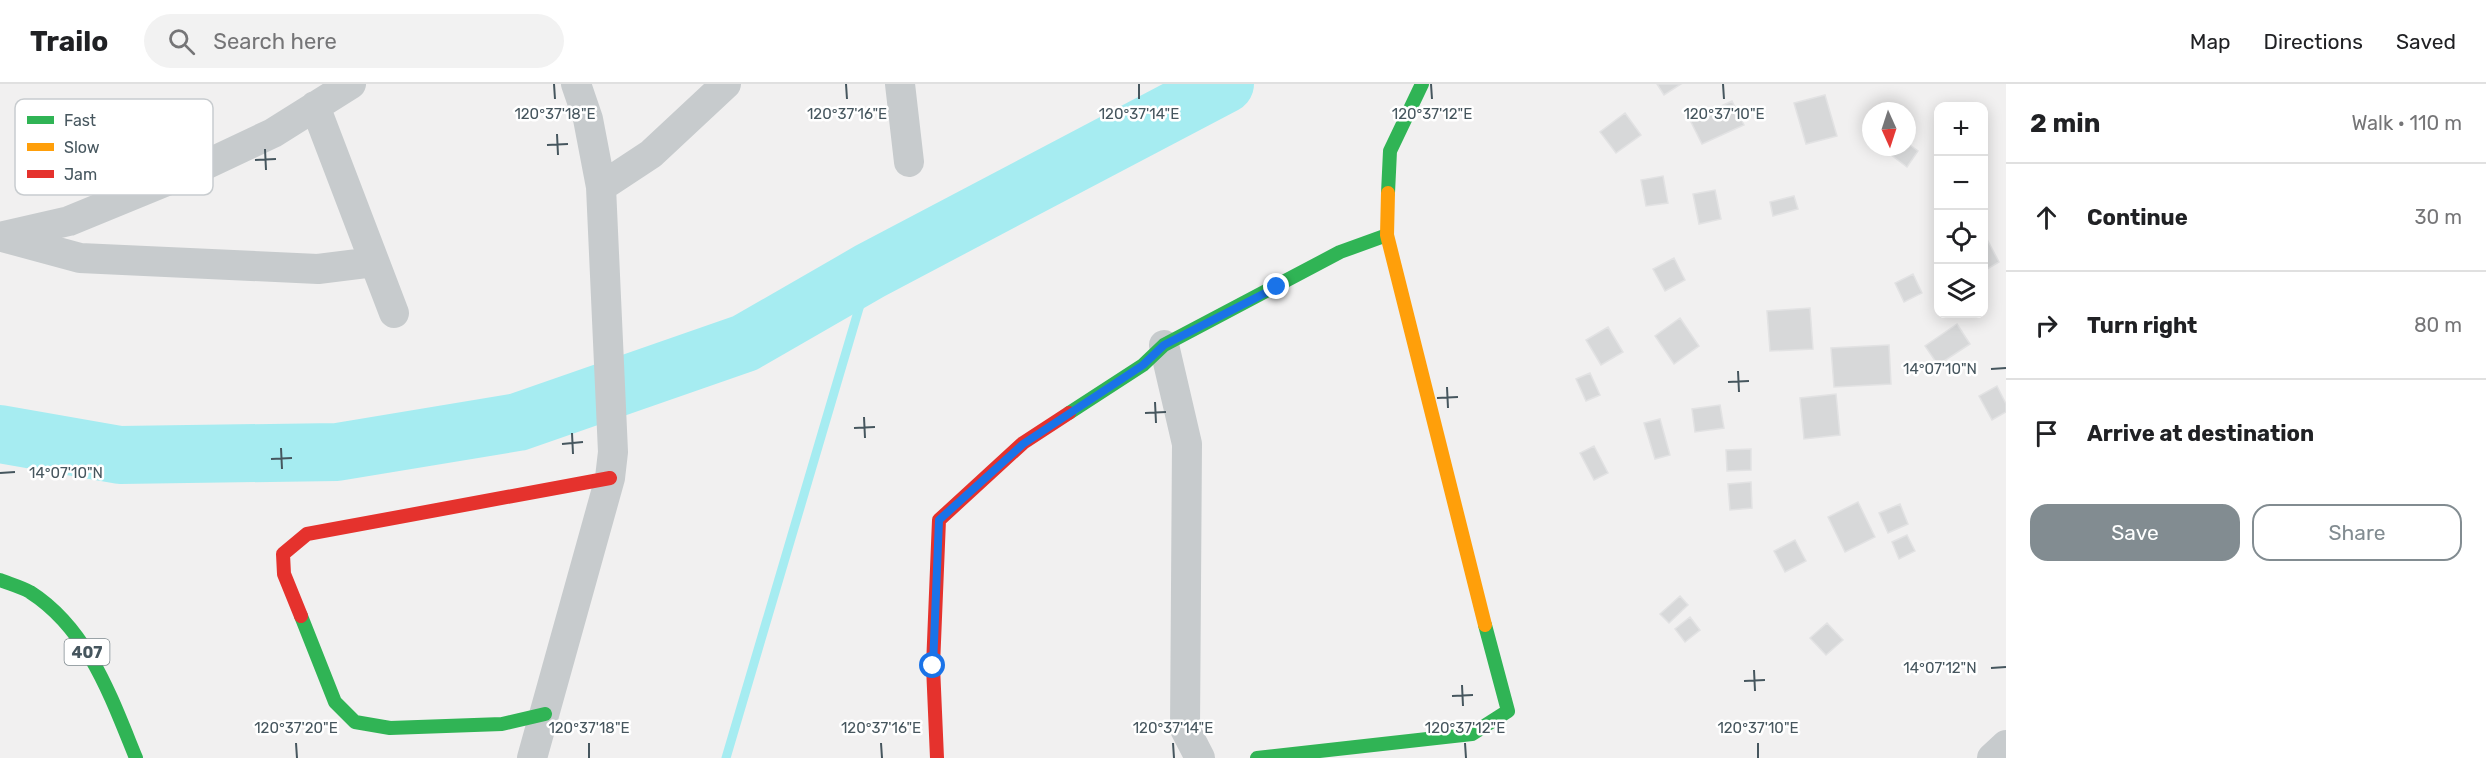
<!DOCTYPE html>
<meta charset="utf-8">
<style>
body{margin:0;font-family:Rubik,sans-serif;background:#f2f2f2;color:#202124}
.controls{position:absolute;right:18px;top:18px;display:grid;overflow:hidden;border-radius:12px;box-shadow:0 3px 15px #0003}
.controls button{width:54px;height:54px;display:grid;place-items:center;padding:0;border:0;border-bottom:2px solid #e0e0e0;background:#fff;color:#202124;font:30px sans-serif}
.compass{position:absolute;left:1862px;top:18px;width:54px;height:54px;border-radius:50%;background:#fff;box-shadow:0 3px 15px #0003;rotate:177deg}
.stop{position:absolute;width:18px;height:18px;margin:-14px;border:4px solid #1a73e8;border-radius:50%;background:#fff}
.stop.end{background:#1a73e8;border-color:#fff;box-shadow:0 2px 6px #0008}
.list{margin:0;padding:0;list-style:none}
h2{display:flex;justify-content:space-between;align-items:center;height:78px;margin:0;padding:0 24px;font-size:26px}
h2 small{font-size:20px;font-weight:400;color:#757577}
.list li{display:grid;grid-template-columns:39px 1fr auto;gap:18px;align-items:center;box-sizing:border-box;height:108px;padding:0 24px;border-top:2px solid #e0e0e0}
.list b{display:block;font-size:22px;white-space:nowrap}
.list em{font-size:20px;font-style:normal;color:#757577}
.actions{display:flex;gap:12px;padding:18px 24px}
.actions a{flex:1;padding:14px 0;border:2px solid #828c91;border-radius:18px;text-align:center;font-size:21px;color:#828c91}
.actions .main{background:#828c91;color:#fff}
.icon{flex:none;width:33px;height:33px;fill:none;stroke:currentColor;stroke-width:2;stroke-linecap:round;stroke-linejoin:round}
.map{position:relative;flex:none;width:2006px;height:674px;overflow:hidden}
header{display:flex;align-items:center;gap:36px;box-sizing:border-box;height:84px;padding:0 30px;background:#fff;border-bottom:2px solid #e0e0e0}
header strong{font-size:28px}
nav{display:flex;gap:33px;margin-inline-start:auto;font-size:21px}
.search{width:420px;height:54px;background:#f2f2f2;display:flex;align-items:center;gap:15px;box-sizing:border-box;padding:0 21px;border-radius:33px;color:#757577;font-size:22px}
main{display:flex}
aside{flex:1;background:#fff}
.map>svg:first-child{display:block}
.lines{fill:none;stroke-linecap:round;stroke-linejoin:round}
.stream{stroke:#a6ecf1;stroke-width:9}
.river{stroke:#a6ecf1;stroke-width:58}
.building{fill:#d7d8d9;stroke:#e2e2e3;stroke-width:1.5}
.street{stroke:#c7cbcd;stroke-width:30}
.fast{stroke:#30b455;stroke-width:14}
.slow{stroke:#ff9f0a;stroke-width:14}
.jam{stroke:#e5322d;stroke-width:14}
.route{stroke:#1a73e8;stroke-width:8}
.ticks{fill:none;stroke:#46565e;stroke-width:2}
.labels{text-anchor:middle;dominant-baseline:central;stroke-width:5;stroke-linejoin:round;paint-order:stroke}
.shield{fill:#fff;stroke:#7e898e;stroke-width:1.5}
.shield-label{font-size:16px;font-weight:bold;fill:#46565e}
.key{fill:#fff;stroke:#c8cccf;stroke-width:1.5}
.key-label{font-size:16px;fill:#46565e}
.ticks-label{font-size:15px;text-anchor:middle;fill:#46565e;stroke:#fff;stroke-width:5;stroke-linejoin:round;paint-order:stroke}
</style>
<header>
<strong>Trailo</strong>
<div class="search"><svg class="icon" aria-label="search" viewBox="0 0 24 24"><circle cx="10" cy="10" r="6"/><path d="M15 15l6 6"/></svg>Search here</div>
<nav><a>Map</a><a>Directions</a><a>Saved</a></nav>
</header>
<main>
<div class="map">
<svg width="2006" height="674" viewBox="0 0 2006 674">
<rect width="100%" height="100%" fill="#f1f0f0"/>
<g class="lines">
<path class="stream" d="M726 674 870 187"/>
<path class="river" d="M0 350 120 371 337 368 518 338 745 259 870 187 1225 0"/>
</g>
<path class="building" d="M1657 0H1681L1664 11Z
M1825 11 1837 52 1806 60 1794 19Z
M1732 17 1744 41 1702 60 1690 36Z
M1625 29 1641 51 1616 69 1600 48Z
M1907 59 1918 67 1907 83 1890 70 1895 63H1907Z
M1663 92 1668 119 1646 122 1641 96Z
M1715 106 1721 135 1699 140 1693 110Z
M1794 112 1798 125 1773 132 1770 118Z
M1988 157 1999 178 1984 187V160Z
M1674 174 1685 196 1665 207 1653 185Z
M1913 190 1922 209 1904 218 1895 199Z
M1810 224 1813 265 1770 267 1767 227Z
M1680 234 1699 262 1674 280 1655 252Z
M1957 240 1970 260 1938 281 1925 262Z
M1608 243 1623 268 1601 281 1586 256Z
M1889 261 1891 300 1834 303 1831 264Z
M1590 289 1600 311 1586 317 1576 295Z
M1997 302 2006 320V328L1992 336 1979 312Z
M1836 310 1840 351 1804 355 1800 314Z
M1720 321 1724 344 1695 348 1692 325Z
M1660 335 1670 371 1655 375 1644 339Z
M1594 362 1608 389 1594 396 1580 369Z
M1751 365V386L1727 387 1726 366Z
M1751 398 1752 424 1730 426 1728 400Z
M1858 418 1875 453 1845 468 1828 433Z
M1900 420 1908 440 1888 449 1879 429Z
M1907 451 1915 467 1899 475 1892 458Z
M1795 456 1806 477 1785 488 1774 467Z
M1680 512 1688 521 1669 539 1660 530Z
M1690 533 1700 546 1685 558 1675 545Z
M1827 539 1843 556 1826 571 1810 554Z"/>
<g class="lines">
<path class="street" d="M900 0 909 78
M315 22 394 229
M601 103 651 70 726 0
M0 153 69 137 203 82 273 49 351 0
M6 154 80 174 318 185 374 178
M1164 261 1187 360 1185 645 1200 674
M532 674 610 394 613 368 601 103 588 35 576 0
M1992 674 2006 661"/>
<path class="fast" d="M1388 109 1390 67 1422 0
M1069 329 1143 281 1164 261 1340 168 1387 151
M0 496C10 500 21 503 30 508 88 545 111 613 136 674
M301 532 335 618 355 638 390 644 502 640 545 630
M1257 674 1472 650 1508 627 1485 541"/>
<path class="slow" d="M1388 109 1387 151 1485 541"/>
<path class="jam" d="M301 532 284 490 283 470 307 450 610 394
M937 674 933 582 939 436 1023 359 1069 329"/>
</g>
<g class="lines">
<path class="route" d="M933 582 939 436 1023 360 1143 281 1164 261 1277 203"/>
</g>
<path class="ticks" d="M554 0 555 15M846 0 847 15M1139 0V15M1431 0 1432 15M1723 0 1724 15M557 50 558 71M547 61 568 60M265 65 266 86M255 76 276 75M1991 285 2006 284M1738 287 1739 308M1728 298 1749 297M1447 303 1448 324M1437 314 1458 313M1155 318 1156 339M1145 329 1166 328M864 333 865 354M854 344 875 343M572 349 573 370M562 360 583 358M281 364 282 385M271 375 292 374M0 389 15 388M1991 584 2006 583M1754 586 1755 607M1744 597 1765 596M1462 601 1463 622M1452 612 1473 611M296 659 297 674M589 659V674M881 659 882 674M1173 659 1174 674M1465 659 1466 674M1758 659V674"/>
<g class="labels">
<rect class="shield" x="64.5" y="555" width="45" height="26" rx="4.5"/>
<g class="shield-label">
<text x="87" y="568">407</text>
</g>
</g>
<rect x="15" y="15" width="198" height="96" rx="9" class="key"/>
<rect x="27" y="32" width="27" height="8" fill="#30b455"/>
<rect x="27" y="59" width="27" height="8" fill="#ff9f0a"/>
<rect x="27" y="86" width="27" height="8" fill="#e5322d"/>
<g class="key-label">
<text x="64" y="42">Fast</text>
<text x="64" y="69">Slow</text>
<text x="64" y="96">Jam</text>
</g>
<g class="ticks-label">
<text x="555" y="35">120°37'18"E</text>
<text x="847" y="35">120°37'16"E</text>
<text x="1139" y="35">120°37'14"E</text>
<text x="1432" y="35">120°37'12"E</text>
<text x="1724" y="35">120°37'10"E</text>
<text x="1940" y="290">14°07'10"N</text>
<text x="66" y="394">14°07'10"N</text>
<text x="1940" y="589">14°07'12"N</text>
<text x="296" y="649">120°37'20"E</text>
<text x="589" y="649">120°37'18"E</text>
<text x="881" y="649">120°37'16"E</text>
<text x="1173" y="649">120°37'14"E</text>
<text x="1465" y="649">120°37'12"E</text>
<text x="1758" y="649">120°37'10"E</text>
</g>
</svg>
<div class="controls">
<button>+</button>
<button>−</button>
<button><svg class="icon" aria-label="locate" viewBox="0 0 24 24"><circle cx="12" cy="12" r="6"/><path d="M12 2v4M12 18v4M2 12h4M18 12h4"/></svg></button>
<button><svg class="icon" aria-label="layers" viewBox="0 0 24 24"><path d="M12 4l9 5-9 5-9-5zM3 14l9 5 9-5"/></svg></button>
</div>
<svg class="compass" viewBox="-18 -18 36 36"><path d="M0-13l5 13h-10z" fill="#e53935"/><path d="M0 13l5-13h-10z" fill="#757577"/></svg>
<div class="stop" style="left:933px;top:582px"></div>
<div class="stop end" style="left:1277px;top:203px"></div>
</div>
<aside>
<h2>2 min<small>Walk · 110 m</small></h2>
<ul class="list">
<li><svg class="icon" aria-label="ahead" viewBox="0 0 24 24"><path d="M12 20V5M6 11l6-6 6 6"/></svg><div><b>Continue</b></div><em>30 m</em></li>
<li><svg class="icon" aria-label="right" viewBox="0 0 24 24"><path d="M7 20v-9h11M14 6l5 5-5 5"/></svg><div><b>Turn right</b></div><em>80 m</em></li>
<li><svg class="icon" aria-label="arrive" viewBox="0 0 24 24"><path d="M6 21V4h12l-3 4 3 4H6"/></svg><div><b>Arrive at destination</b></div></li>
</ul>
<div class="actions"><a class="main">Save</a><a>Share</a></div>
</aside>
</main>
